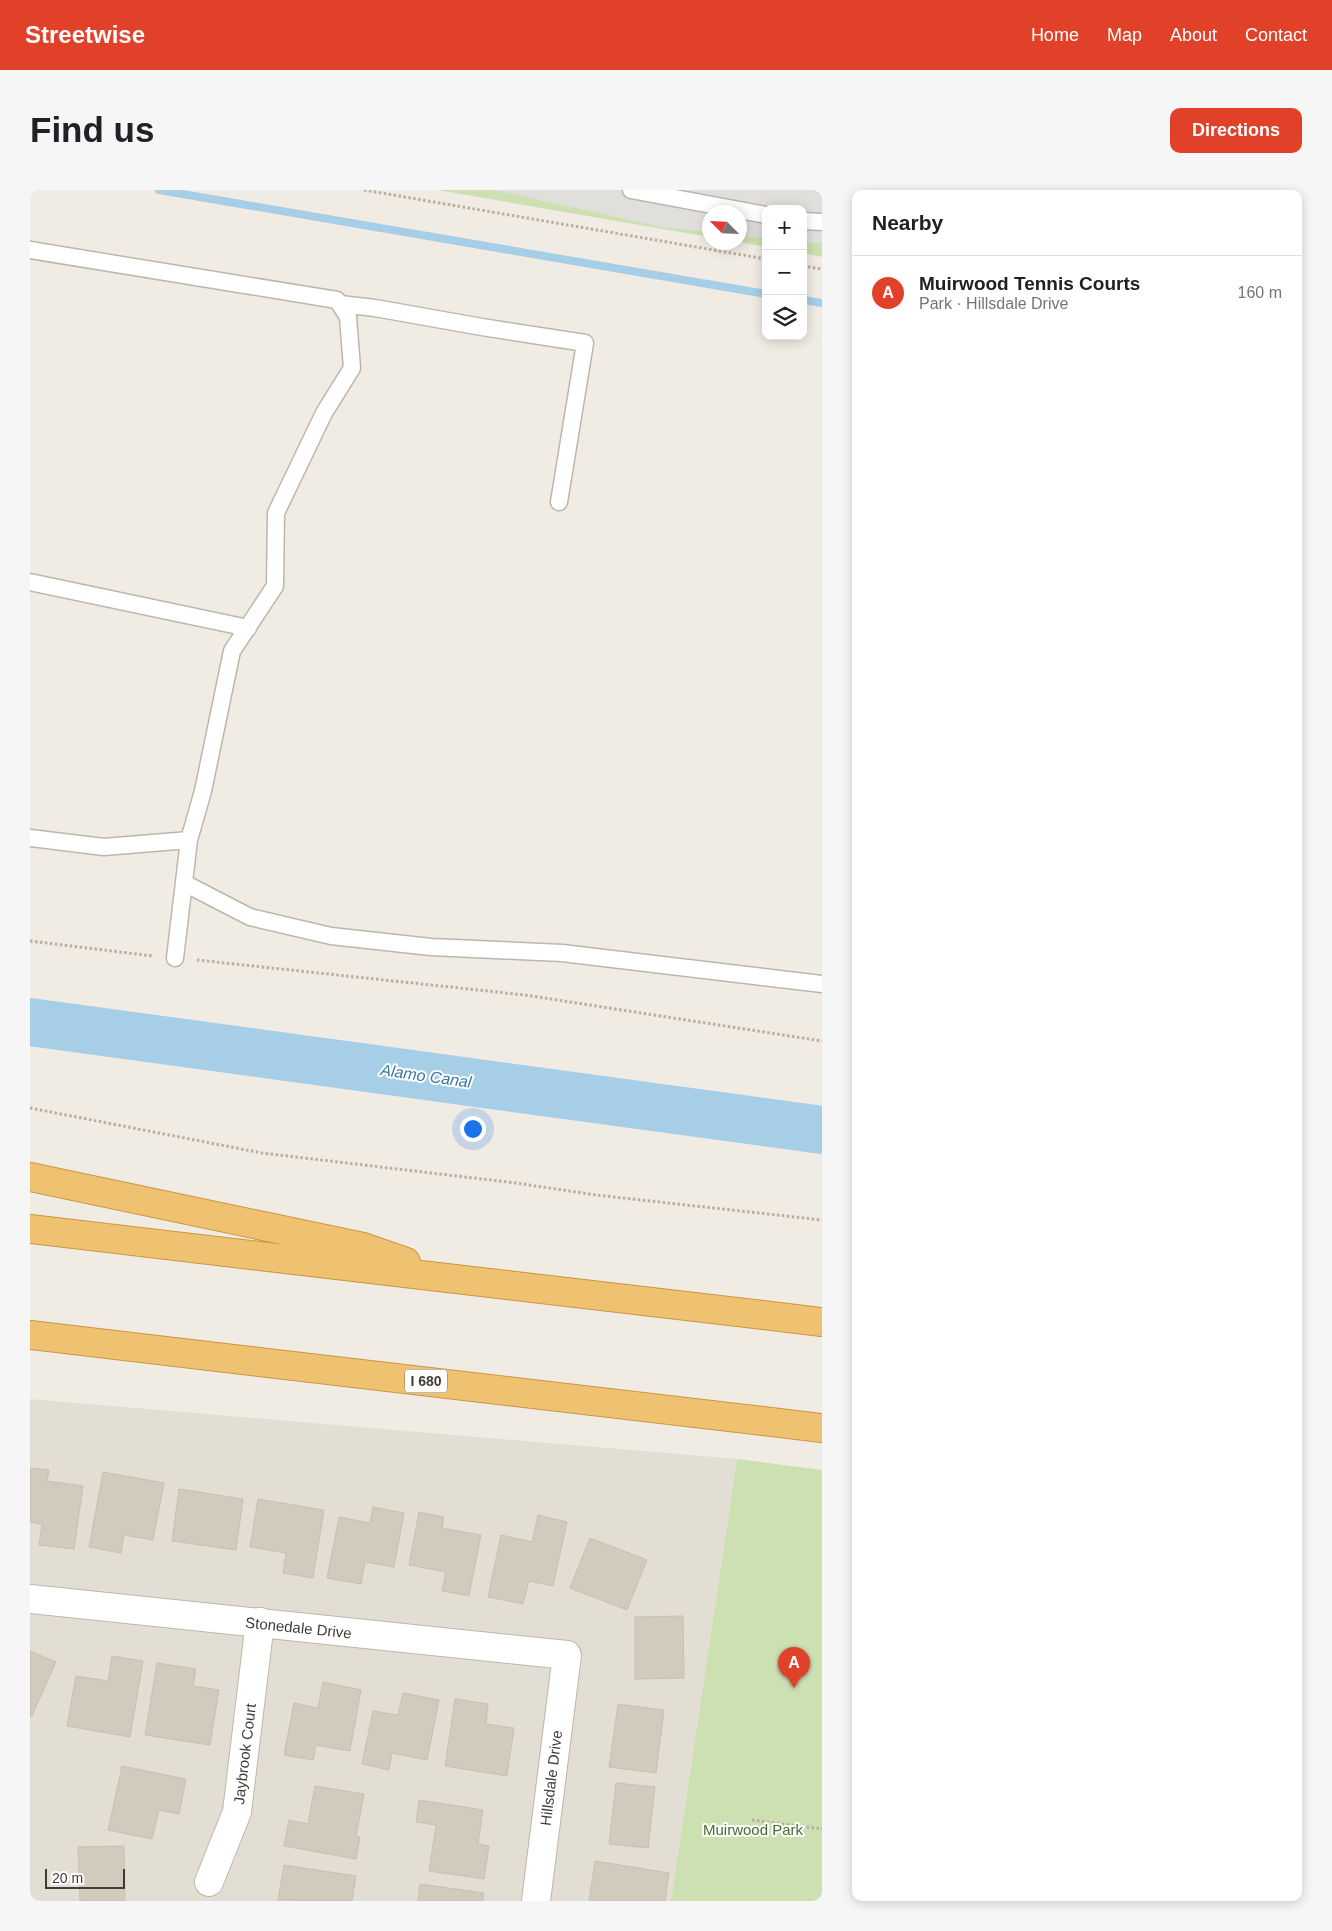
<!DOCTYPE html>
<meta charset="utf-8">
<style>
body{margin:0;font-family:Helvetica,sans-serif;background:#f6f6f6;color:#202124}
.controls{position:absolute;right:15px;top:15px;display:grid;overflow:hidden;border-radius:10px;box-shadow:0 2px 12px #0003}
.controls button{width:45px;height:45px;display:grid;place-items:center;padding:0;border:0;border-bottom:1px solid #e0e0e0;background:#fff;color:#202124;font:25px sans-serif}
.compass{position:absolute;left:672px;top:15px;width:45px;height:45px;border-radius:50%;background:#fff;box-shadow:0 2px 12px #0003;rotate:294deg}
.scale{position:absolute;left:15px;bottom:12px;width:80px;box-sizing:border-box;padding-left:5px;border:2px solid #413c35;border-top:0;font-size:14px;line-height:18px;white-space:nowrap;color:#413c35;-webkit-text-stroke:4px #fff;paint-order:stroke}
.you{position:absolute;left:442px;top:938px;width:18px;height:18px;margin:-12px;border:4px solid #fff;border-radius:50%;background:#1a73e8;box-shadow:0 0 0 8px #1a73e833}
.badge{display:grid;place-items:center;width:32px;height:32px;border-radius:50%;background:#e24129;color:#fff;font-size:16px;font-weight:700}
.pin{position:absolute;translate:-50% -41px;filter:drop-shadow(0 1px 2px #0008)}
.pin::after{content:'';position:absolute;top:26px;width:18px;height:15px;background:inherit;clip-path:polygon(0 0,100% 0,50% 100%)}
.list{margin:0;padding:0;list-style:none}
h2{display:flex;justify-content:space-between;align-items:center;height:65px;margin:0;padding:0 20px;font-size:21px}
h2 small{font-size:16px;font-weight:400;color:#757577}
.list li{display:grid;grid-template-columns:32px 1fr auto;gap:15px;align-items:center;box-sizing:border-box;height:75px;padding:0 20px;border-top:1px solid #e0e0e0}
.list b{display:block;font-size:19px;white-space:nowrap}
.list p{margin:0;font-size:16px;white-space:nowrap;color:#757577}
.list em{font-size:16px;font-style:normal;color:#757577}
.icon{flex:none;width:28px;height:28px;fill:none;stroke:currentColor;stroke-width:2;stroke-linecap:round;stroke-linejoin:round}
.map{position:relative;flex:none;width:792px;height:1711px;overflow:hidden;border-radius:10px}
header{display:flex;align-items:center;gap:30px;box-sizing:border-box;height:70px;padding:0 25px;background:#e24129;color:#fff}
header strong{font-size:24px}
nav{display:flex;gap:28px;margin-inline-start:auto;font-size:18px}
.intro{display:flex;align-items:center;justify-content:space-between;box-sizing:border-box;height:120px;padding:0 30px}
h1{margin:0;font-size:35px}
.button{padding:12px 22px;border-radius:10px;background:#e24129;color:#fff;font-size:18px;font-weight:700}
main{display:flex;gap:30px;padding:0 30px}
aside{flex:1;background:#fff;border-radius:10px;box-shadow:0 2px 12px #0003}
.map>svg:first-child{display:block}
.residential{fill:#e3ded3}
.green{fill:#cce0b1}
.parking{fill:#e1dfdc}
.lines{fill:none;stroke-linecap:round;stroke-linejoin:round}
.stream{stroke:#a6cee7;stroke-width:8}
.river{stroke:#a6cee7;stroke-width:48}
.building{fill:#d3cabe;stroke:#cabfaf}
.service-casing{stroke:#bdb6ab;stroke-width:19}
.minor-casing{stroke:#bdb6ab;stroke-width:30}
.motorway-casing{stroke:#cb9643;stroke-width:30}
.path{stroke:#baaf9b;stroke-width:3;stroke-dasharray:2.5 2.5;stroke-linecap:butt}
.service{stroke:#fff;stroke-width:16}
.minor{stroke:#fff;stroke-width:28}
.motorway{stroke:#eec271;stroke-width:28}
.labels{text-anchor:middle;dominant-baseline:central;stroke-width:4;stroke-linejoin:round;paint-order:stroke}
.shield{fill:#fff;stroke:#7a7672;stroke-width:1}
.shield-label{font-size:14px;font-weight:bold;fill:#413c35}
.street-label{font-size:15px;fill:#413c35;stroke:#fff}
.park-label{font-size:15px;fill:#476c2f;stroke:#fff}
.water-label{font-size:16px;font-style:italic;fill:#3a77a1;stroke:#fff}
</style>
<header>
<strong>Streetwise</strong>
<nav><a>Home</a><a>Map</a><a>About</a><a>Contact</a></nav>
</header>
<div class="intro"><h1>Find us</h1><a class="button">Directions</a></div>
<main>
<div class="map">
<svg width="792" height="1711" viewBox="0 0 792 1711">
<rect width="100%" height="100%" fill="#f0ece4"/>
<path class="residential" d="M0 1209 707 1269 641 1711H0Z"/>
<path class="green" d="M408 0H792V67L773 63V19H736V57L710 52 709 22H679V47Z
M707 1269 792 1280V1711H641Z"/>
<path class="parking" d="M464 0H792V53H773V19H736V48L710 46 709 22H679V42L631 37Z"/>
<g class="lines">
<path class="stream" d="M129 0 736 104
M773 110 792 113"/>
<path class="river" d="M0 832 792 940"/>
</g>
<path class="building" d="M0 1278 19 1280 17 1291 53 1296 44 1359 9 1355 12 1334 0 1332Z
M73 1282 134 1293 123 1350 94 1345 91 1363 59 1357Z
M149 1299 213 1309 206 1360 142 1351Z
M228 1309 294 1320 283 1388 253 1383 256 1363 220 1357Z
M343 1317 374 1323 364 1377 335 1372 331 1394 297 1388 309 1327 340 1333Z
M389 1322 414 1327 412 1338 451 1345 439 1406 412 1401 416 1382 379 1375Z
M508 1325 537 1332 523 1396 499 1391 493 1414 458 1407 471 1345 502 1352Z
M560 1348 617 1370 597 1420 540 1398Z
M653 1426 654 1488 605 1489V1427Z
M0 1461 26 1472 2 1526H0Z
M82 1466 113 1471 100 1547 37 1536 46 1486 78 1491Z
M127 1473 166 1479 163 1496 189 1500 180 1555 115 1545Z
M293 1492 331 1500 320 1561 286 1555 283 1570 254 1565 264 1513 288 1518Z
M373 1503 409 1510 397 1570 362 1563 359 1580 332 1574 343 1521 368 1525Z
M425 1509 458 1514 456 1534 484 1538 477 1586 415 1576Z
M588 1514 634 1520 626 1583 579 1577Z
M92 1576 156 1589 149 1624 129 1620 122 1649 78 1640Z
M586 1593 625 1597 618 1658 579 1654Z
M285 1596 334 1604 326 1646 330 1647 326 1669 254 1656 259 1630 278 1634Z
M389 1610 453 1620 448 1654 459 1656 454 1689 399 1681 406 1635 386 1632Z
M94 1656 95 1711H50L48 1657Z
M565 1671 639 1683 635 1711H559Z
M254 1675 326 1686 322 1711 248 1710Z
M390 1694 454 1703 453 1711H388Z"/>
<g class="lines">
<g class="service-casing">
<path id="service" d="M601 0 736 25
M773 31 792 32
M0 60 307 110 318 127 322 178 294 223 246 323 245 396 202 461 173 601 159 650 74 657 0 648
M310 114 345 118 452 137 555 153 529 312
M0 392 218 438
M154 693 220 727 301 746 401 757 532 763 792 794
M145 768 159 650"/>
</g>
<g class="minor-casing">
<g id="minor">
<path id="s1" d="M0 1409 537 1465 506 1711"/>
<path id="s2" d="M179 1692 207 1622 230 1432"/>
</g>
</g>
<g class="motorway-casing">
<path id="motorway" d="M0 987 333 1057 376 1072
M0 1039 792 1132
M0 1145 792 1238"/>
</g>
<path class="path" d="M334 0 736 69
M773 76 792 79
M0 751 123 766
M167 770 495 805 792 851
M0 918 232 963 486 993 566 1005 792 1030
M722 1630 792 1639"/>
<use href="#service" class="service"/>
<use href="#minor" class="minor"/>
<use href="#motorway" class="motorway"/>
</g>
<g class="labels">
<rect class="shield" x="375" y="1179.5" width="42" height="23" rx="4"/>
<g class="shield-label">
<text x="396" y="1191">I 680</text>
</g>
<g class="street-label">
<text stroke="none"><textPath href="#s1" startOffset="270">Stonedale Drive</textPath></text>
<text stroke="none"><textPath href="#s2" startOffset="134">Jaybrook Court</textPath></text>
<text transform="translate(521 1588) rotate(-83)">Hillsdale Drive</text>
</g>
<g class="park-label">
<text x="723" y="1639">Muirwood Park</text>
</g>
<g class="water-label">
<text transform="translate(396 886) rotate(8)">Alamo Canal</text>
</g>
</g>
</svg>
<div class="controls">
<button>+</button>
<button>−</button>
<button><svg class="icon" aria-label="layers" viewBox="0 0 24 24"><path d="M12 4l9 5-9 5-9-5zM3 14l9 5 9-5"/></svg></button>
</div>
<svg class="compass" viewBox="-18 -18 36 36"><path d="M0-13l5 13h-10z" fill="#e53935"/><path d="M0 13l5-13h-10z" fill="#757577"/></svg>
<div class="scale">20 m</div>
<div class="you"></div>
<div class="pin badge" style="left:764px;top:1498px">A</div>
</div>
<aside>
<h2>Nearby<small></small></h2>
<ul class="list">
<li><span class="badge">A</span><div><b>Muirwood Tennis Courts</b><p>Park · Hillsdale Drive</p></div><em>160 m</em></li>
</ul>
</aside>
</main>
